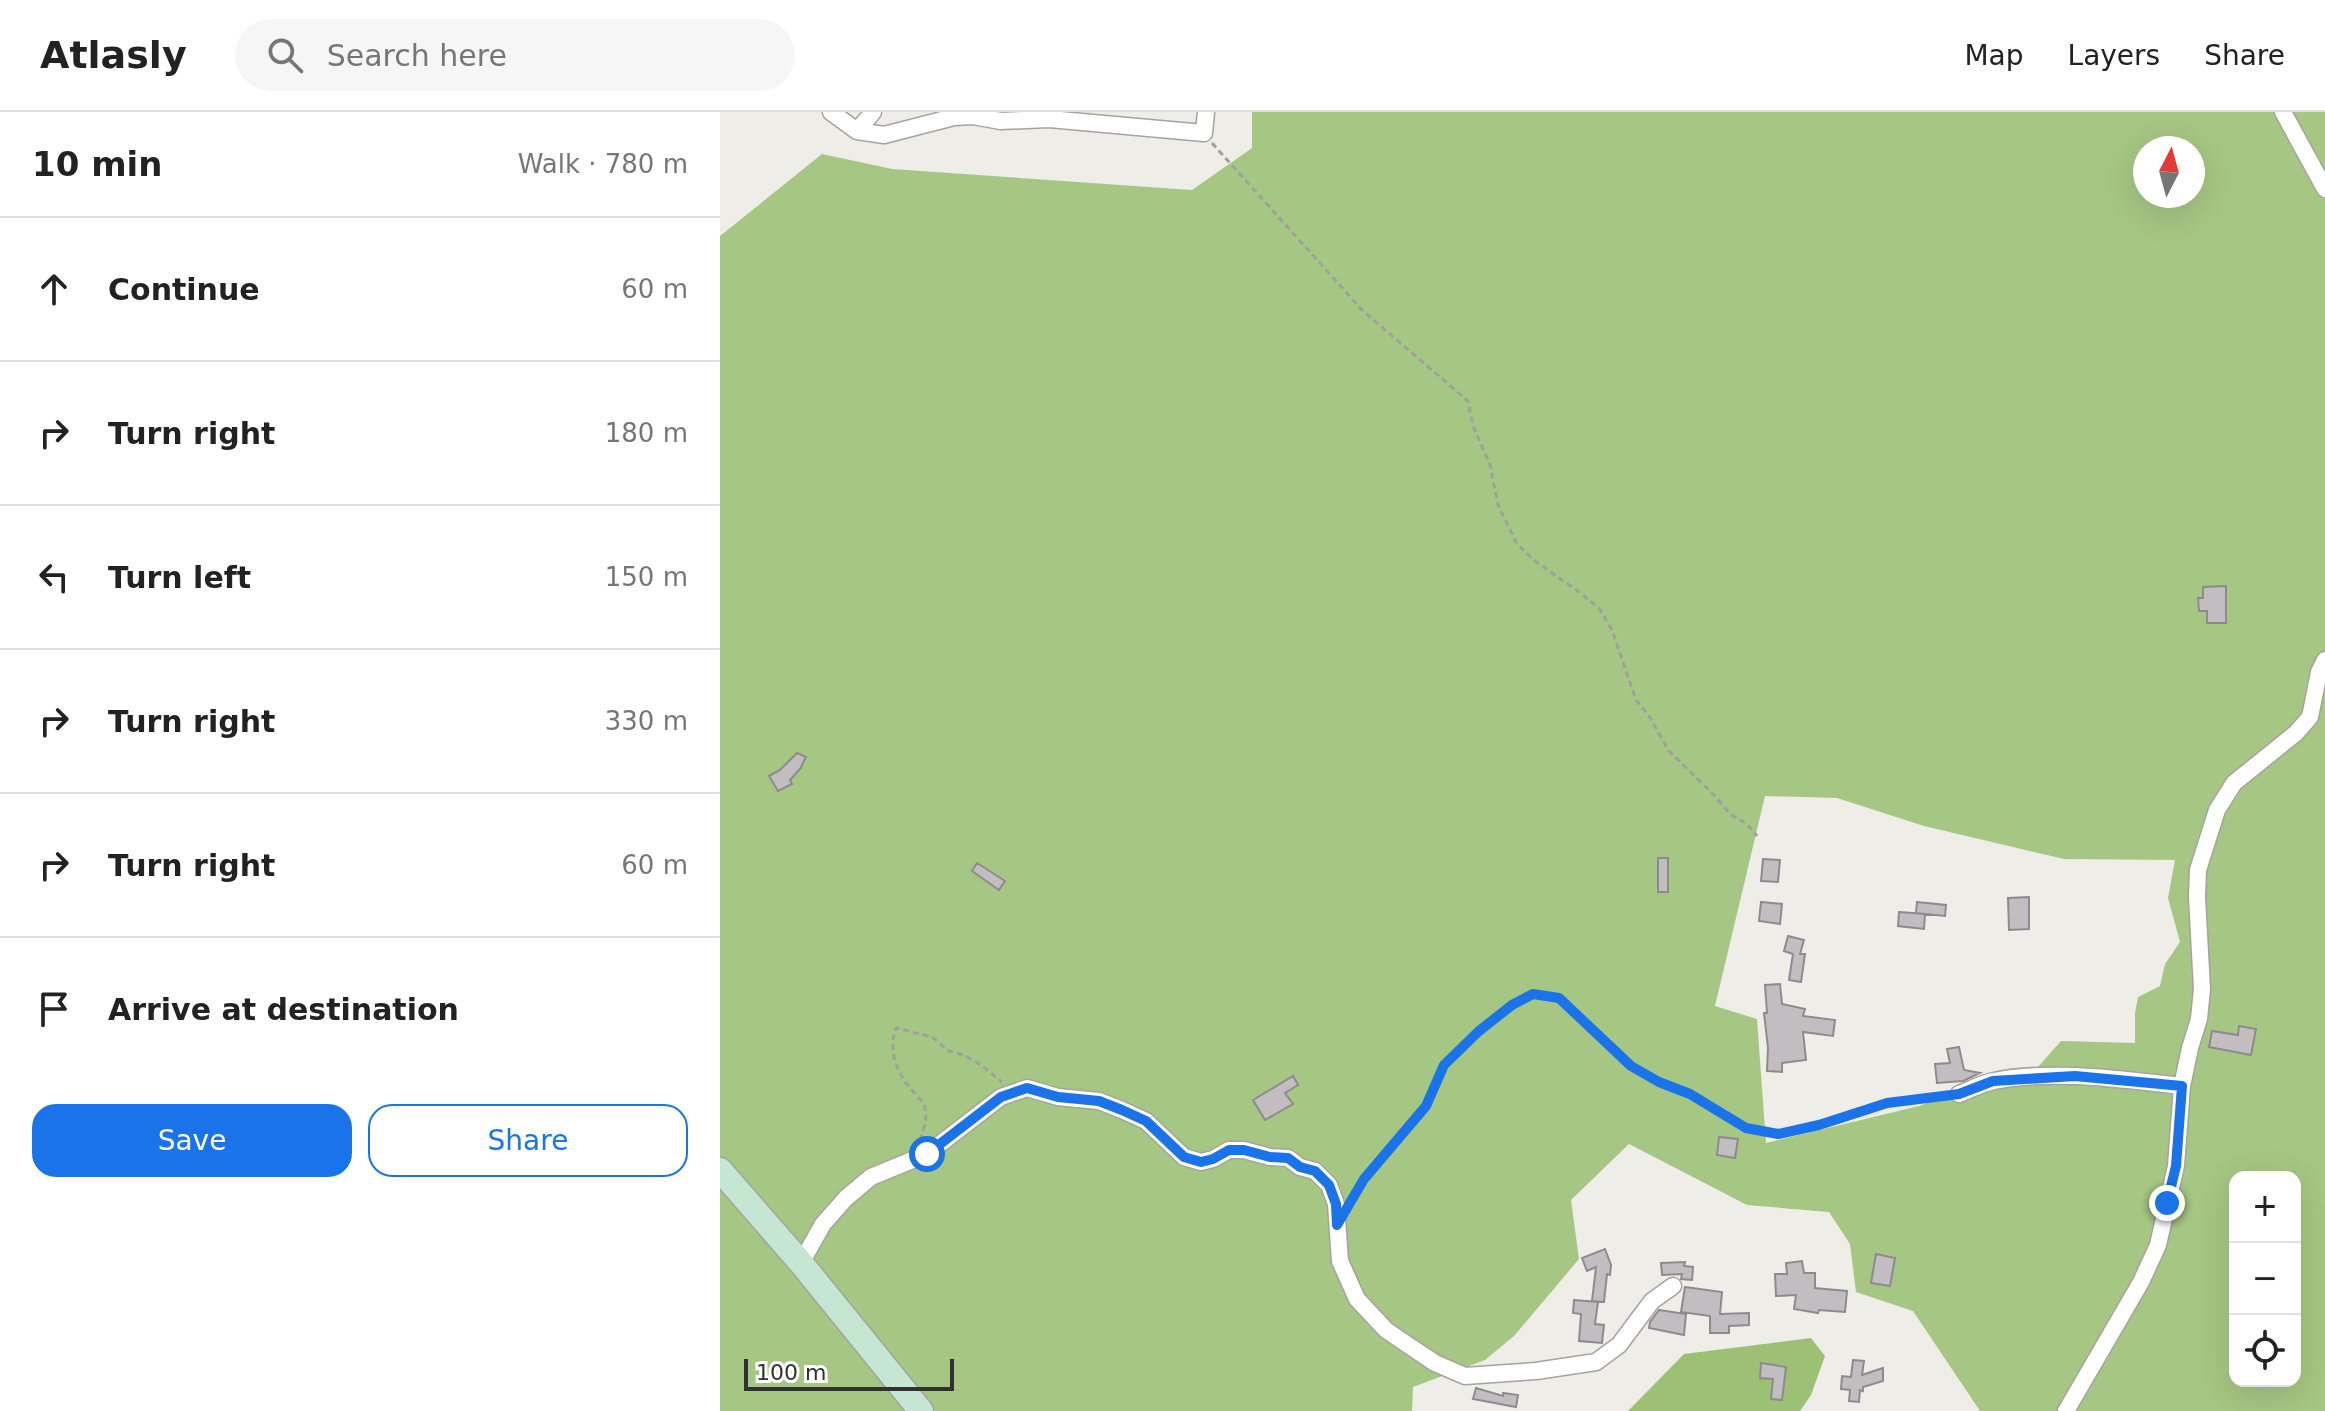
<!DOCTYPE html>
<meta charset="utf-8">
<style>
body{margin:0;font-family:"DejaVu Sans",sans-serif;background:#f6f6f6;color:#222}
.controls{position:absolute;right:24px;bottom:24px;display:grid;overflow:hidden;border-radius:16px;box-shadow:0 8px 32px #0002}
.controls button{width:72px;height:72px;display:grid;place-items:center;padding:0;border:0;border-bottom:2px solid #e0e0e0;background:#fff;color:#222;font:40px sans-serif}
.compass{position:absolute;left:1413px;top:24px;width:72px;height:72px;border-radius:50%;background:#fff;box-shadow:0 8px 32px #0002;rotate:6deg}
.scale{position:absolute;left:24px;bottom:20px;width:210px;box-sizing:border-box;padding-left:8px;border:4px solid #31312f;border-top:0;font-size:22px;line-height:28px;white-space:nowrap;color:#31312f;-webkit-text-stroke:6px #fff;paint-order:stroke}
.stop{position:absolute;width:24px;height:24px;margin:-18px;border:6px solid #1a73e8;border-radius:50%;background:#fff}
.stop.end{background:#1a73e8;border-color:#fff;box-shadow:0 2px 8px #0008}
.list{margin:0;padding:0;list-style:none}
h2{display:flex;justify-content:space-between;align-items:center;height:104px;margin:0;padding:0 32px;font-size:34px}
h2 small{font-size:26px;font-weight:400;color:#767676}
.list li{display:grid;grid-template-columns:52px 1fr auto;gap:24px;align-items:center;box-sizing:border-box;height:144px;padding:0 32px;border-top:2px solid #e0e0e0}
.list b{display:block;font-size:30px;white-space:nowrap}
.list em{font-size:26px;font-style:normal;color:#767676}
.actions{display:flex;gap:16px;padding:24px 32px}
.actions a{flex:1;padding:18px 0;border:2px solid #1a73e8;border-radius:24px;text-align:center;font-size:28px;color:#1a73e8}
.actions .main{background:#1a73e8;color:#fff}
.icon{flex:none;width:44px;height:44px;fill:none;stroke:currentColor;stroke-width:2;stroke-linecap:round;stroke-linejoin:round}
.map{position:relative;flex:none;width:1605px;height:1299px;overflow:hidden}
header{display:flex;align-items:center;gap:48px;box-sizing:border-box;height:112px;padding:0 40px;background:#fff;border-bottom:2px solid #e0e0e0}
header strong{font-size:38px}
nav{display:flex;gap:44px;margin-inline-start:auto;font-size:28px}
.search{width:560px;height:72px;background:#f6f6f6;display:flex;align-items:center;gap:20px;box-sizing:border-box;padding:0 28px;border-radius:44px;color:#767676;font-size:30px}
main{display:flex}
aside{flex:1;background:#fff}
.map>svg:first-child{display:block}
.green{fill:#a6c684;fill-rule:evenodd}
.forest{fill:#9cc074}
.building{fill:#c2bdc1;stroke:#8e8a8d;stroke-width:2}
.lines{fill:none;stroke-linecap:round;stroke-linejoin:round}
.street-casing{stroke:#a4a39e;stroke-width:19}
.secondary-casing{stroke:#a4a39e;stroke-width:27}
.path{stroke:#a1a09c;stroke-width:3;stroke-dasharray:6 4;stroke-linecap:butt}
.street{stroke:#fff;stroke-width:16}
.secondary{stroke:#c4e6d3;stroke-width:24}
.route{stroke:#1a73e8;stroke-width:10}
</style>
<header>
<strong>Atlasly</strong>
<div class="search"><svg class="icon" aria-label="search" viewBox="0 0 24 24"><circle cx="10" cy="10" r="6"/><path d="M15 15l6 6"/></svg>Search here</div>
<nav><a>Map</a><a>Layers</a><a>Share</a></nav>
</header>
<main>
<aside>
<h2>10 min<small>Walk · 780 m</small></h2>
<ul class="list">
<li><svg class="icon" aria-label="ahead" viewBox="0 0 24 24"><path d="M12 20V5M6 11l6-6 6 6"/></svg><div><b>Continue</b></div><em>60 m</em></li>
<li><svg class="icon" aria-label="right" viewBox="0 0 24 24"><path d="M7 20v-9h11M14 6l5 5-5 5"/></svg><div><b>Turn right</b></div><em>180 m</em></li>
<li><svg class="icon" aria-label="left" viewBox="0 0 24 24"><path d="M17 20v-9H6M10 6l-5 5 5 5"/></svg><div><b>Turn left</b></div><em>150 m</em></li>
<li><svg class="icon" aria-label="right" viewBox="0 0 24 24"><path d="M7 20v-9h11M14 6l5 5-5 5"/></svg><div><b>Turn right</b></div><em>330 m</em></li>
<li><svg class="icon" aria-label="right" viewBox="0 0 24 24"><path d="M7 20v-9h11M14 6l5 5-5 5"/></svg><div><b>Turn right</b></div><em>60 m</em></li>
<li><svg class="icon" aria-label="arrive" viewBox="0 0 24 24"><path d="M6 21V4h12l-3 4 3 4H6"/></svg><div><b>Arrive at destination</b></div></li>
</ul>
<div class="actions"><a class="main">Save</a><a>Share</a></div>
</aside>
<div class="map">
<svg width="1605" height="1299" viewBox="0 0 1605 1299">
<rect width="100%" height="100%" fill="#eeede7"/>
<path class="green" d="M532 0H1605V1299H1260L1193 1199 1136 1180 1130 1132 1109 1100 1027 1093 909 1032 851 1088 859 1147 794 1224 765 1248 693 1275 692 1299H0V124L102 42 172 57 472 78 532 36ZM1425 36H1473V84H1425ZM1045 684 1117 686 1204 714 1344 747 1455 748 1448 786 1460 830 1445 852 1440 874 1418 885 1415 901V931L1341 929 1311 963 1270 965 1199 994 1046 1031 1037 907 995 894ZM1515 1065H1575V1269H1515Z"/>
<path class="forest" d="M1091 1226 1105 1244 1091 1283 1080 1299H908L964 1242Z"/>
<path class="building" d="M1506 474V511H1487V499H1479L1478 486H1483V475Z
M77 641 86 645 80 657 70 668 72 672 58 679 49 664 60 658Z
M938 746H948V780H938Z
M1043 747 1060 748 1058 770 1041 769Z
M257 751 285 769 279 778 252 759Z
M1309 785V817L1289 818 1288 786Z
M1041 790 1062 792 1060 812 1039 809Z
M1197 790 1226 793 1225 804 1196 801Z
M1179 800 1205 802 1204 817 1178 814Z
M1068 824 1084 828 1080 842H1085L1081 870 1069 868 1073 842 1064 839Z
M1060 872 1062 892 1085 897 1083 904 1115 908 1113 924 1083 920 1086 948 1062 951V960L1047 959 1048 936 1044 901H1047L1045 873Z
M1519 914 1536 917 1531 943 1489 935 1492 919 1518 923Z
M1239 935 1244 958 1260 961 1243 969 1217 971 1215 952 1230 951 1227 937Z
M573 964 578 973 565 981 573 992 545 1008 533 988Z
M999 1025 1018 1027 1015 1046 997 1043Z
M885 1137 891 1153 890 1163 887 1162 884 1190 872 1189 876 1155 867 1159 862 1146Z
M1156 1142 1175 1146 1170 1174 1151 1171Z
M1082 1149 1084 1161H1095V1176L1127 1179 1125 1200 1099 1198 1098 1201 1074 1197 1076 1183 1056 1184 1055 1162H1067L1066 1151Z
M965 1150 964 1154 973 1155 972 1168 961 1167 962 1162 942 1163 941 1151Z
M965 1175 1002 1180 1000 1202 1029 1201V1213L1009 1214V1221H990V1204L961 1200Z
M854 1188 878 1190 875 1212 884 1213 882 1231 859 1229 861 1202 853 1201Z
M939 1198 966 1202 964 1223 929 1216 930 1210Z
M1133 1248 1144 1249 1142 1263 1163 1256V1269L1143 1275V1279L1140 1278 1139 1290 1129 1289 1130 1278 1121 1277 1122 1264 1131 1265Z
M1041 1251 1066 1255 1062 1288 1051 1287 1053 1267 1040 1266Z
M756 1276 783 1284V1281L798 1283 796 1295 753 1287Z"/>
<g class="lines">
<g class="street-casing">
<path id="street" d="M111 0 137 19 164 23 234 5 253 4 281 9 329 7 484 21 486 0
M1563 0 1605 77
M137 19 153 0
M1239 982C1250 978 1262 971 1274 969 1331 957 1405 968 1462 974
M81 1151 103 1112 126 1086 151 1065 207 1042 281 985 307 976 338 985 379 989 402 998 426 1009 464 1045 481 1050 493 1047 509 1038H524L550 1045 568 1046 580 1055 595 1059 609 1073 616 1092 620 1149 637 1187 666 1218 688 1233 715 1251 745 1264 816 1259 876 1250 899 1233 932 1189 953 1174
M1346 1299 1421 1170 1438 1133 1456 1054 1462 974 1470 936 1479 907 1482 877 1477 785 1478 758 1497 698 1514 671 1576 621 1590 605 1599 560 1605 548"/>
</g>
<g class="secondary-casing">
<path id="secondary" d="M0 1058 81 1151 201 1299"/>
</g>
<path class="path" d="M492 31 642 198 748 289 753 314 770 353 778 393 797 432 815 449 859 480 879 496 892 518 916 588 929 604 949 639 994 683 1010 702 1027 712 1037 724
M200 1028C203 1018 208 1007 205 996 203 989 195 982 190 976 176 959 168 937 176 916L212 925 229 939 244 943 261 953 282 970
M630 1089 644 1067 706 994 724 953 759 919 792 893 813 882 839 886 911 954 939 970 970 982 1026 1016 1058 1022 1099 1013 1167 991 1223 984"/>
<use href="#street" class="street"/>
<use href="#secondary" class="secondary"/>
</g>
<g class="lines">
<path class="route" d="M207 1042 281 985 307 976 338 985 379 989 402 998 426 1009 464 1045 481 1050 493 1047 509 1038H524L550 1045 568 1046 580 1055 595 1059 609 1073 616 1092 617 1113 644 1067 706 994 724 953 759 919 792 893 813 882 839 886 911 954 939 970 970 982 1026 1016 1058 1022 1099 1013 1167 991 1239 982 1273 969 1355 964 1462 974 1456 1054 1447 1091"/>
</g>
</svg>
<div class="controls">
<button>+</button>
<button>−</button>
<button><svg class="icon" aria-label="locate" viewBox="0 0 24 24"><circle cx="12" cy="12" r="6"/><path d="M12 2v4M12 18v4M2 12h4M18 12h4"/></svg></button>
</div>
<svg class="compass" viewBox="-18 -18 36 36"><path d="M0-13l5 13h-10z" fill="#e53935"/><path d="M0 13l5-13h-10z" fill="#767676"/></svg>
<div class="scale">100 m</div>
<div class="stop" style="left:207px;top:1042px"></div>
<div class="stop end" style="left:1447px;top:1091px"></div>
</div>
</main>
